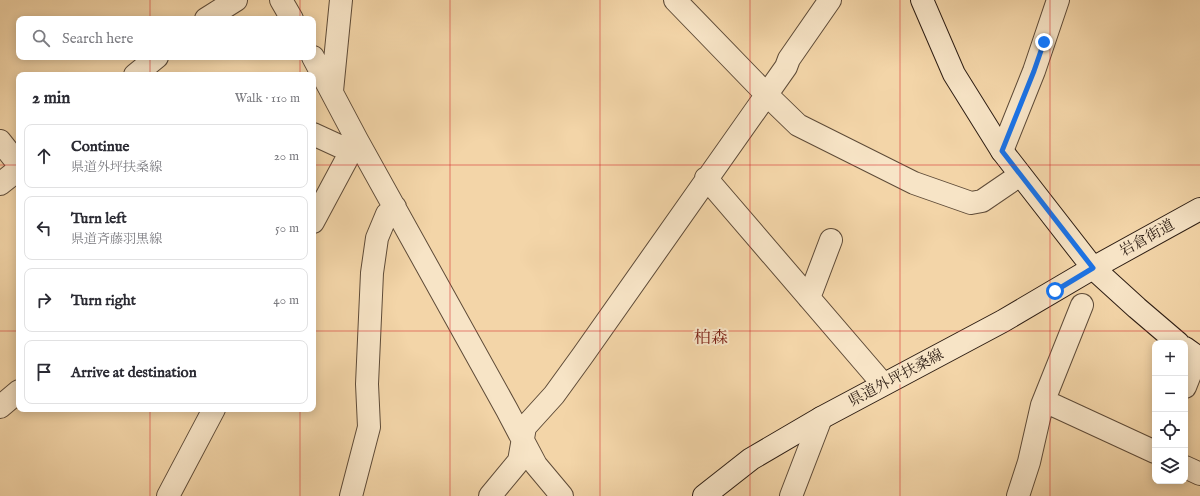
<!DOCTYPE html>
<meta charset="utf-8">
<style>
body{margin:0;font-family:"IM FELL English","Noto Serif JP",serif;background:#f2f2f3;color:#2b2b33}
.controls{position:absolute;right:12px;bottom:12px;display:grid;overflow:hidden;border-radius:8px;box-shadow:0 2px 10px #0003}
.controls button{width:36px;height:36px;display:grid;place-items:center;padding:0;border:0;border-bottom:1px solid #e1e1e2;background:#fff;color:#2b2b33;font:20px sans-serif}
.stop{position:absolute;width:12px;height:12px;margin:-9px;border:3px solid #1a73e8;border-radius:50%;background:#fff}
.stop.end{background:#1a73e8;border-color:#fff;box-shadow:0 1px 4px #0008}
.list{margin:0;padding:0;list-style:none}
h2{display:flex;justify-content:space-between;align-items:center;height:52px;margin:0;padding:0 16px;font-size:17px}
h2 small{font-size:13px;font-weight:400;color:#7c7c81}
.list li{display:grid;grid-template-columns:26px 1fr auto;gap:12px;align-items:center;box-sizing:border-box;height:64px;margin:0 8px 8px;padding:0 8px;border:1px solid #e1e1e2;border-radius:8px}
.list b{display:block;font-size:15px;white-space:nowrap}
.list p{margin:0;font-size:13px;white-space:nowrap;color:#7c7c81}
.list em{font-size:13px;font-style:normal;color:#7c7c81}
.icon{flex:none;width:22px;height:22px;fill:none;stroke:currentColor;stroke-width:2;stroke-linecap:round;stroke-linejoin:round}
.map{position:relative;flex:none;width:1200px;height:496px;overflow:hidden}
.search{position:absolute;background:#fff;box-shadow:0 2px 10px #0003;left:16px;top:16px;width:300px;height:44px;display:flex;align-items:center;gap:10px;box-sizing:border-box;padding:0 14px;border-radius:8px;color:#7c7c81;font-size:15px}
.panel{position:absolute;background:#fff;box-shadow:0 2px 10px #0003;left:16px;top:72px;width:300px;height:340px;border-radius:8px}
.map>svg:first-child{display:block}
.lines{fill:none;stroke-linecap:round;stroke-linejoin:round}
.street-casing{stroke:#5e4b38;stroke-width:24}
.secondary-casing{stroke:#2d1d13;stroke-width:24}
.street{stroke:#f7e4c6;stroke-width:22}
.secondary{stroke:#f7e4c6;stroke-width:22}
.route{stroke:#1a73e8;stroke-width:5}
.grid{fill:none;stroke:#d62828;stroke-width:1;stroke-opacity:0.55}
.labels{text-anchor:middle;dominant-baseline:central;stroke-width:4;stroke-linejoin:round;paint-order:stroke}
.street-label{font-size:15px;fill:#2d1d13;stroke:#f7e4c6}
.quarter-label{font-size:17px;fill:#7a1f14;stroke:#f7e4c6}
</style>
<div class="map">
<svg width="1200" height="496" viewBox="0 0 1200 496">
<rect width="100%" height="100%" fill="#f3d5a8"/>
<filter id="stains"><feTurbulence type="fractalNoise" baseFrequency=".005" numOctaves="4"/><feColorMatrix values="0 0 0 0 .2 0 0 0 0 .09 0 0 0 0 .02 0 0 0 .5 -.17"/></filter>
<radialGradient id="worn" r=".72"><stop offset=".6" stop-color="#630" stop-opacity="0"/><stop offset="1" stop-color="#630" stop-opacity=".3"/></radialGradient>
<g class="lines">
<g class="street-casing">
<path id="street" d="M281 0 292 19
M675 0 766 94 798 125 914 183 971 203 982 201 1020 175
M206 19 236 0
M313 57 357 140 507 410 536 465 562 496
M135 75 157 57
M332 91 341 0
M313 134 350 151
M0 141 19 165
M1002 151 1034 71 1058 0
M706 178 883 384
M0 184 19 169
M313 222 357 140
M809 298 831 240
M1185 387 1197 357
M1042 405 1051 404 1155 452
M0 407 19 391
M1185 467 1200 474
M168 496 214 409
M351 496 369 427 367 384 372 273 377 238 387 214 395 207
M490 496 519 461 525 427 554 395 583 355 786 67 789 59 830 0
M791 496 821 418
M1018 496 1029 462 1042 405 1082 305"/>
</g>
<g class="secondary-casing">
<path id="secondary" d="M922 0 954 74 1002 151 1093 268 1137 308 1178 343
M1185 348 1200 359
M704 496 751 459 821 418 1003 321 1093 268 1200 209"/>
</g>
<use href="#street" class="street"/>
<use href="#secondary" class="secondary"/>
</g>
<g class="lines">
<path class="route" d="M1044 42 1034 71 1002 151 1093 268 1055 291"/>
</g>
<path class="grid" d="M150 0V19M300 0V19M450 0V496M600 0V496M750 0V496M900 0V496M1050 0V496M150 57V75M300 57V75M0 165H19M313 165H1200M0 331H19M313 331H1200M150 409V496M300 409V496"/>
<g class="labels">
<g class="street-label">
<text transform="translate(1147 238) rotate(-29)">岩倉街道</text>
<text transform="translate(896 378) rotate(-28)">県道外坪扶桑線</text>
</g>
<g class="quarter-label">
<text x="711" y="338">柏森</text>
</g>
</g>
<rect width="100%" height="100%" filter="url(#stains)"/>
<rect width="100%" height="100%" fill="url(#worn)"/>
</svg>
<div class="controls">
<button>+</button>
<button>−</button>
<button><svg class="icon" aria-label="locate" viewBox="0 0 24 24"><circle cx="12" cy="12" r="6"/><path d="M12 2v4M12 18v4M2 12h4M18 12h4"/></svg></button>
<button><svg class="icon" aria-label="layers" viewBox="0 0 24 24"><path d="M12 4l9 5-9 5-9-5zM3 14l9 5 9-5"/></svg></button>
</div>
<div class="stop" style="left:1055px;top:291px"></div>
<div class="stop end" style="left:1044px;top:42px"></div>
<div class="search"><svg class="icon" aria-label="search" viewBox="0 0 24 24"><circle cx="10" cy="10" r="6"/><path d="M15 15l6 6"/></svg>Search here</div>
<section class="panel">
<h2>2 min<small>Walk · 110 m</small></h2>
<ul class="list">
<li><svg class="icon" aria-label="ahead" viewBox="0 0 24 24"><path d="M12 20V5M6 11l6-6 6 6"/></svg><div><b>Continue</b><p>県道外坪扶桑線</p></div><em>20 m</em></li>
<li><svg class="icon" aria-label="left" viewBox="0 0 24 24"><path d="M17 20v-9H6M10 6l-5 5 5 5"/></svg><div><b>Turn left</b><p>県道斉藤羽黒線</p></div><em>50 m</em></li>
<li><svg class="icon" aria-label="right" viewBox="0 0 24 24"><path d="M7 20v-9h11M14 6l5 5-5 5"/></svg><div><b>Turn right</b></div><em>40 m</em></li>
<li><svg class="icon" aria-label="arrive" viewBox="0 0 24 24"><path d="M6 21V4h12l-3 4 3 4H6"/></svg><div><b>Arrive at destination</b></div></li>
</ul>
</section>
</div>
